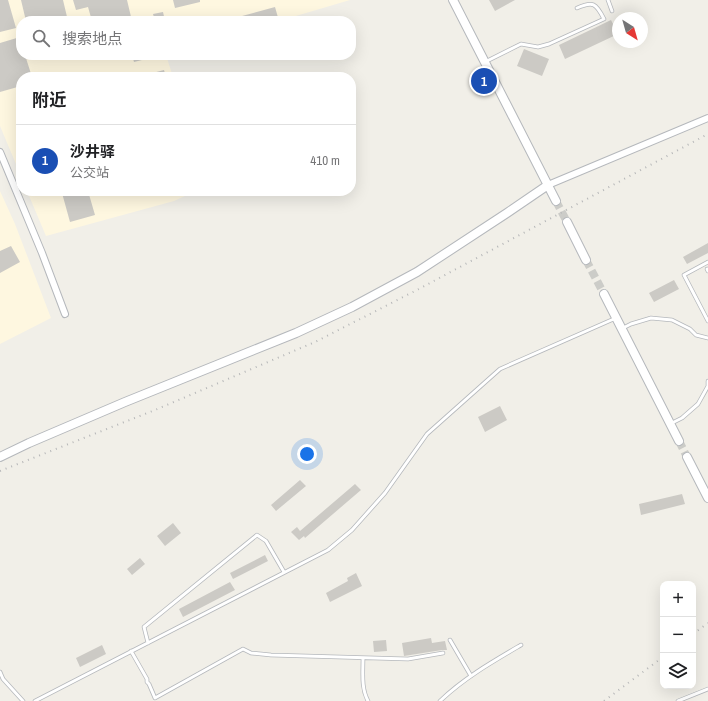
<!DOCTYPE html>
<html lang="zh">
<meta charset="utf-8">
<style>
body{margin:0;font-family:"Archivo Narrow","Noto Sans SC",sans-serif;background:#f6f6f6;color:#202124}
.controls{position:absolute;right:12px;bottom:12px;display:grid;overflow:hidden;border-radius:8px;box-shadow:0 4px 16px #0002}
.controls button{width:36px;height:36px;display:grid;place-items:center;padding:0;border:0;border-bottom:1px solid #e0e0e0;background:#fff;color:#202124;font:20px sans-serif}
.compass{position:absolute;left:612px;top:12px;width:36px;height:36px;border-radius:50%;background:#fff;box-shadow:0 4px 16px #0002;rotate:143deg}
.you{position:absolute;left:307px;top:454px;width:14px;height:14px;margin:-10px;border:3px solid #fff;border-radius:50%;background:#1a73e8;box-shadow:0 0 0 6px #1a73e833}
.badge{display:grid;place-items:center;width:26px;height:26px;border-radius:50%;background:#ea4335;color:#fff;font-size:13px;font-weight:700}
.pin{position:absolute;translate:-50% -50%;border:2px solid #fff;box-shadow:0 1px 4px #0006}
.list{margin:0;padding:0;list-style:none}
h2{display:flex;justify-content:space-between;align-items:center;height:52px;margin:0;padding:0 16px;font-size:17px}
h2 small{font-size:13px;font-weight:400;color:#757577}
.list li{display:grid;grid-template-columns:26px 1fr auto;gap:12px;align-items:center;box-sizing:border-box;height:72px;padding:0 16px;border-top:1px solid #e0e0e0}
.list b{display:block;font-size:15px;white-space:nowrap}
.list p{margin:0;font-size:13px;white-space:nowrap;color:#757577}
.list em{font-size:13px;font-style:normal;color:#757577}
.icon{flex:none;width:22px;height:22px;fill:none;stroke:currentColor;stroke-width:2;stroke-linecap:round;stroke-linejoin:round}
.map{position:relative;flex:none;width:708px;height:701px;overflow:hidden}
.search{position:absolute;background:#fff;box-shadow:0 4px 16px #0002;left:16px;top:16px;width:340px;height:44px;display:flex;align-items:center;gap:10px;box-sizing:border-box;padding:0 14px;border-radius:16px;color:#757577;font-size:15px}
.panel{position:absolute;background:#fff;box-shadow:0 4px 16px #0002;left:16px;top:72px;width:340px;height:124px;border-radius:16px}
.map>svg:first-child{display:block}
.commercial{fill:#fef7e0}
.building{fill:#cccac5}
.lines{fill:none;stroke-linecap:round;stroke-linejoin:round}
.tertiary-tunnel{stroke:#ccccc8;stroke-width:8;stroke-dasharray:8 4;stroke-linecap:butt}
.service-casing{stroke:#b5b8bc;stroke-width:4.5}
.minor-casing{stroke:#b5b8bc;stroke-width:8}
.tertiary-casing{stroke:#b5b8bc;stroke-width:10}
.service{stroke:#fff;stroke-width:3}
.minor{stroke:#fff;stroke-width:6}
.tertiary{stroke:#fff;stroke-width:8}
.rail{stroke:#b6b7b8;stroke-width:2;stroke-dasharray:1 5;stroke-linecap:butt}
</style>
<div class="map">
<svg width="708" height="701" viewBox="0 0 708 701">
<rect width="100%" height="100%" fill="#f1efe8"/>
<path class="commercial" d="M0 0H350L279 21H21V55H166L173 77H21V176L0 126Z
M0 191 15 224 51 318 0 344Z
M27 191H196L174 201 46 236Z"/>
<path class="building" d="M0 0H8L16 28 0 32Z
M21 0H63L68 21H26Z
M73 0H127L132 21H92L88 7 76 10Z
M173 0H200V2L175 8Z
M489 0H515L495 11Z
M275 7 279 21H232L231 19Z
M163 12 165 21H155L153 14Z
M611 20 618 34 565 59 559 45Z
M20 37 21 41V55H25L32 77H21V86L0 92V43Z
M524 49 549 59 542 76 517 66Z
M132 55H154V57L134 62Z
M164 70 166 77H145V75Z
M68 191H88L95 215 70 222 62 193Z
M708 243V253L687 264 683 257Z
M11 246 20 262 0 273V251Z
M674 280 679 289 654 302 649 293Z
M500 406 507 420 485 432 478 417Z
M300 480 306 486 276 511 271 505Z
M355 484 361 490 305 538 304 536 299 540 291 532 297 527 300 531Z
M682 494 685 504 641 515 639 504Z
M173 523 181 533 165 546 157 536Z
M265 555 268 561 233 579 230 573Z
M140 558 145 564 132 575 127 569Z
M356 573 362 586 330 602 326 593 348 581 347 578Z
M230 582 235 590 183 617 179 609Z
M431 638 432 643 445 641 447 650H442L404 656 402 643Z
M386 640 387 651 374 652 373 641Z
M102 645 106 654 80 667 76 658Z"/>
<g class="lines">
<path class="tertiary-tunnel" d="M556 201 567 222
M586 260 604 294
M679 441 687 457"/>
<g class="service-casing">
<path id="service" d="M608 0 612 11
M485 62 521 44 538 47 549 44 604 19C596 3 593 1 577 8
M708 262 684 275 708 321
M708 269H707L708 271
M623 328 631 324 651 318 672 320 690 329 696 335 708 338
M670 424 682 418 698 404 708 386V381
M450 640 471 676
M148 643 144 627 257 535 266 541 284 572
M131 651 147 679V682L149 684 155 698 243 649 251 653 271 655 408 659 443 653
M363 658C363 673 361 688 368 701
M0 672 3 679 23 701
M35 701 328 550 352 530 385 493 427 434 500 369 616 318
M440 701C464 678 492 662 521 645
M678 701 708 689"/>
</g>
<g class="minor-casing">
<path id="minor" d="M0 152 42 253 65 314
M548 185 708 118"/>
</g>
<g class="tertiary-casing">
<path id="tertiary" d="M453 0 556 201
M567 222 586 260
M604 294 679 441
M0 457 29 443 125 402 296 333 352 307 417 272 507 213 548 185
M687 457 708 498"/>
</g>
<use href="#service" class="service"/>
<use href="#minor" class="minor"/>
<use href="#tertiary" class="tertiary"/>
<path class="rail" d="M0 471 155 410 315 342 417 290 708 134
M693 634 708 623
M604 701 663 657"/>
</g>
</svg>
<div class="controls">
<button>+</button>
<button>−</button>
<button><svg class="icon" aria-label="layers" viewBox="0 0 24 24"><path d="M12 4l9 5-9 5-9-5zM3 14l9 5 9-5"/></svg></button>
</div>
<svg class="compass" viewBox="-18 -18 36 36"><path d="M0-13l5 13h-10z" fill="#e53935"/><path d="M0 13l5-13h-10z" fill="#757577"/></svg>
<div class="you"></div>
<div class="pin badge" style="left:484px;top:81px;background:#1a4fb4">1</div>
<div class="search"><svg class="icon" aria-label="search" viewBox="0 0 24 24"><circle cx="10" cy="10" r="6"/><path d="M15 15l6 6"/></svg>搜索地点</div>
<section class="panel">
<h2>附近<small></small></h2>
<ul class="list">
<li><span class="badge" style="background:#1a4fb4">1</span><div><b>沙井驿</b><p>公交站</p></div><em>410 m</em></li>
</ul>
</section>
</div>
